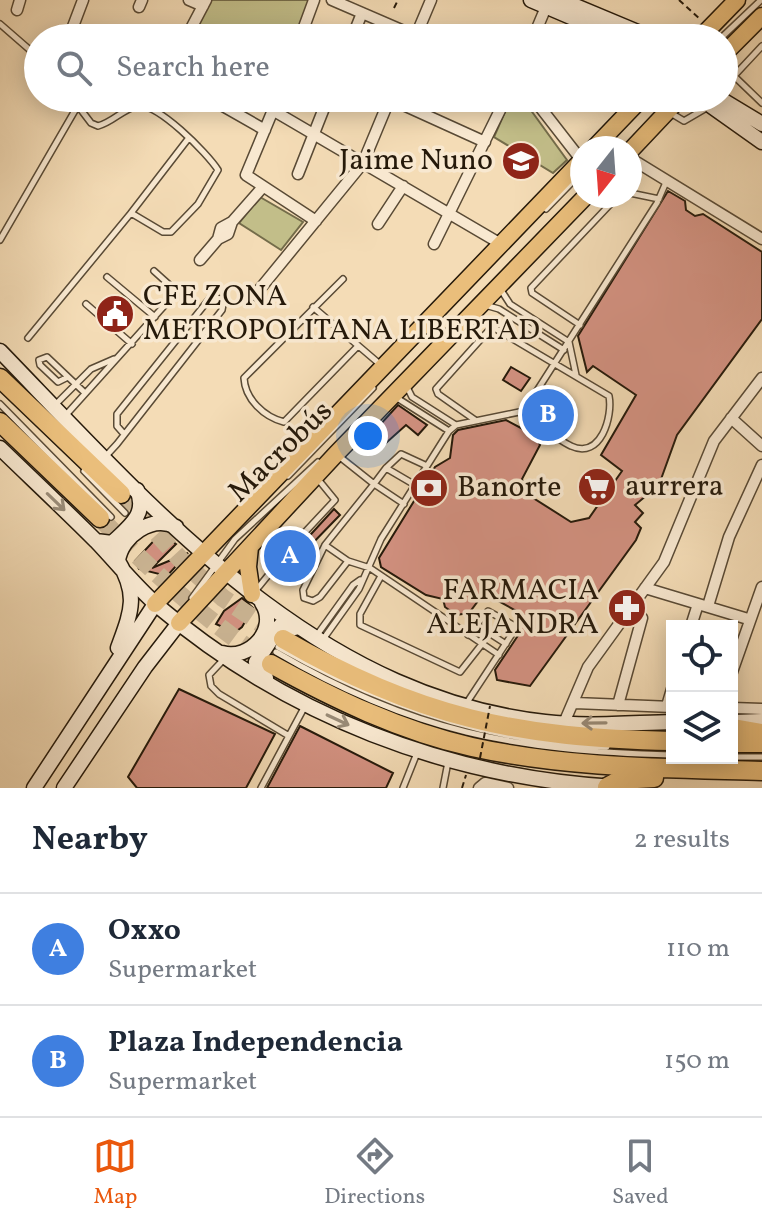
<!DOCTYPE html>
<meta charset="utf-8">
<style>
body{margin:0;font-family:Vollkorn,serif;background:#f2f2f3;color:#1f2937}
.controls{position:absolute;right:24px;bottom:24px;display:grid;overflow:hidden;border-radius:0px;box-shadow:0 4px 20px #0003}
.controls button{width:72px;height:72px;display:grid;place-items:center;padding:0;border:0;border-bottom:2px solid #e0e1e3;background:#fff;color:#1f2937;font:40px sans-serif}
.compass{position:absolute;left:570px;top:136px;width:72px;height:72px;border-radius:50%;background:#fff;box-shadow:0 4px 20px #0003;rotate:197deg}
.you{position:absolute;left:368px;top:436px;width:28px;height:28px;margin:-20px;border:6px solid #fff;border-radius:50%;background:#1a73e8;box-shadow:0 0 0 12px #1a73e833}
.badge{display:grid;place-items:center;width:52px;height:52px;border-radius:50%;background:#ea580c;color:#fff;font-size:26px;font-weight:700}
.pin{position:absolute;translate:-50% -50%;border:4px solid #fff;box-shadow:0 2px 8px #0006}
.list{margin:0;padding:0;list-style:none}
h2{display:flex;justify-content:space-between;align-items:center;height:104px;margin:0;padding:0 32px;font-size:34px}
h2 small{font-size:26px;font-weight:400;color:#747a83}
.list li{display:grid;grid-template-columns:52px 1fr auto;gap:24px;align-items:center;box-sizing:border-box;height:112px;padding:0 32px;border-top:2px solid #e0e1e3}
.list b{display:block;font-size:30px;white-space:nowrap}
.list p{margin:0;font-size:26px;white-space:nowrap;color:#747a83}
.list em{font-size:26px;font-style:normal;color:#747a83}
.icon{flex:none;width:44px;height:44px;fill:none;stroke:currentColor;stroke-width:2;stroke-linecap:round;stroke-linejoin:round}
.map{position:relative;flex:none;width:762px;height:788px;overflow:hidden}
.search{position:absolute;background:#fff;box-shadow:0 4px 20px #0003;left:24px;right:24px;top:24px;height:88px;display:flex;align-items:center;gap:20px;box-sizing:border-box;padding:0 28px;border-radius:44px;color:#747a83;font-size:30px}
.sheet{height:328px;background:#fff}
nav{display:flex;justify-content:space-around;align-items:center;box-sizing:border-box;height:112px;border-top:2px solid #e0e1e3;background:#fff;font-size:22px;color:#747a83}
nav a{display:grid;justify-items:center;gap:4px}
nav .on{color:#ea580c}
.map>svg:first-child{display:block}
.green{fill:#c2be89;stroke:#746c4a;stroke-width:2}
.building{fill:#d49282;stroke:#25190a;stroke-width:2}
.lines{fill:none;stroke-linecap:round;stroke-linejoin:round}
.highway-tunnel{stroke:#cbb594;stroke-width:18;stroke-dasharray:18 9;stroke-linecap:butt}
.lane-casing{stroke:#594a35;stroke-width:8}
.street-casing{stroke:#594a35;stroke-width:13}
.secondary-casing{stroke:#25190a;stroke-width:17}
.primary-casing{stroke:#25190a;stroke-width:19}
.highway-casing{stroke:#25190a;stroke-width:21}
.path{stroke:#25190a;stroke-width:2;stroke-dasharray:6 4;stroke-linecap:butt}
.lane{stroke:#f8e8d0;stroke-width:5}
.street{stroke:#f8e8d0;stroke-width:10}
.secondary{stroke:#f8e8d0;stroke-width:14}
.primary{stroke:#eabe7b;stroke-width:16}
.highway{stroke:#eabe7b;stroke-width:18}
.path-bridge{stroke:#25190a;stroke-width:2;stroke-dasharray:6 4;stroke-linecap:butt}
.oneway{stroke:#998b77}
.labels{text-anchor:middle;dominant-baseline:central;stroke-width:7;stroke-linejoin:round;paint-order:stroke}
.poi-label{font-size:30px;fill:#25190a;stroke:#f8e8d0;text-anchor:start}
.street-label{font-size:30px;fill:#25190a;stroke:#f8e8d0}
</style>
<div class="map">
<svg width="762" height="788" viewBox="0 0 762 788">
<rect width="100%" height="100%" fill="#f4dcb6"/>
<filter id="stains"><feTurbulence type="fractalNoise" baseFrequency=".0025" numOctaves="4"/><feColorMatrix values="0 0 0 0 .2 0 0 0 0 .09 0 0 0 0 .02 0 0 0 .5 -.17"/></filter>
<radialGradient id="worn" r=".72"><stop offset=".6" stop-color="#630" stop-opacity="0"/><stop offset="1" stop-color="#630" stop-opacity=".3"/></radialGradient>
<path class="green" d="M206 0H314L300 38H204L192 31Z
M511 98H522L567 160 553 173 494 137Z
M260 197 303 222 281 250 239 223Z"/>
<path class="building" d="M668 191 685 201 686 210 695 216 703 214 762 252V319L677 435 656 493 653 490 635 505 643 513 635 522 641 528 636 540 530 686 497 680 495 670 519 634V627L531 619 484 593 469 613 456 615 445 607 443 599 426 595 381 567 379 558 435 467 450 458 453 435 458 430 506 420 536 436 540 445 522 479 527 494 571 522 589 518 622 471 601 455 636 395 593 366 587 372 578 336Z
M511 367 530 378 521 391 503 380Z
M398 405 427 425 418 435 406 425 376 452 368 438Z
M334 509 340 515 307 549 302 544Z
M161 533 176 544 152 568 188 553 167 576 139 569 135 561Z
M242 598 253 608 242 627 229 637 225 628 216 624 224 611Z
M179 689 275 734 246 788H137L128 777Z
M300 726 393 773 386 788H267Z"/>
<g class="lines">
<path class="highway-tunnel" d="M121 494 182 561 223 598 278 635
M100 518C150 570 201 616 261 657"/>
<g class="lane-casing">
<path id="lane" d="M0 24 38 57
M721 38 761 0
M762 46 734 76 762 103
M669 112 684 121 708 107
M630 193 659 199
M546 209 582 172
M131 213 188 139
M0 240 77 107
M107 277 155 317
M343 279 244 378C245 399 264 417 284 422L357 347
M501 290 510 304 569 342 576 375
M86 304 132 344
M485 305 499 309 564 350
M313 307 382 366
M580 325 532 293 531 288 618 196
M28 338 131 213 163 232H171L198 204 218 170C207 153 157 102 137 106 123 109 113 122 98 126L91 123 72 98
M68 377 58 382 40 365 39 360 47 357 85 393
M407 387 412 397 456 425
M397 398 449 431
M0 404 111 517
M54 406 91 369 114 359
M65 416 173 296 174 289 154 271
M475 420 438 394 436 389 490 329H496L609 396C613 416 601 460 571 446 555 439 539 422 524 411
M105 457 117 444 222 310 224 299 210 298 117 414V426L124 434
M340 457 374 484 325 545 348 561 370 568 499 655
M386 468 374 484 404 504
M84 471 125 513
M288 476 373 388
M415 485 386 468 401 454 427 466
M260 539 292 546 335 500 317 478
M325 545 303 590 304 598 313 601 320 597 348 561
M381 576 360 614V625L460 672 482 644
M257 589 292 546
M192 598 235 539 318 462
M475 624 506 644
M317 635 353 585 360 580
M324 638 359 589 381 539 449 431 456 425 524 411 657 203 667 180
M278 647C380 705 489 743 607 747
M276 652C412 732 516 751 672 755
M225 658 209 675 211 686 219 694 289 736
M466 704 514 631 513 625 488 611 468 635
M732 757H762
M261 788 305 706
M403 788 417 753
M443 788 448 762"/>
</g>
<g class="street-casing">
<path id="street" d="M189 0 203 6
M332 0 420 38
M139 7 142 0
M17 10 20 0
M192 31 205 38
M131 32 136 38
M69 37 83 0
M186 38 206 0
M300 38 314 0
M352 38 362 13
M415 38 431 0
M533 38 546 7 551 3
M209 98 265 130
M278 98 246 175 316 221
M388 98 485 142
M533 98 582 161
M274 111 501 244
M630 158 762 239
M298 174 328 98
M378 224 403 186
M218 239 221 228 232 222 262 188
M434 244 506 98
M200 260 218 239 228 234 232 222
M255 295 363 163 390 98
M731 418 762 446
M645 588 748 619
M708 606 729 537 762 465
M691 626 698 604
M732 672 762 587
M575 703 672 707
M618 705 642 618
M667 706 672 689
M732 708 762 709
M564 723 588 667 664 562 714 441 762 378
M479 788 485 783 508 788"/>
</g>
<g class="secondary-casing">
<path id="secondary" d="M531 0 620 38
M561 0 652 38
M700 98 762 142
M719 98 762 124
M0 351C153 509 313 696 545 722 586 727 630 723 672 722
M0 448C32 479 64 509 96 541 117 563 136 587 159 607 288 716 446 777 614 787
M96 541 112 543C129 527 148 514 137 490
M118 648C131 612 139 596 118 561 121 536 153 514 176 527
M222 653C250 661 279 629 262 603
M266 678 256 662 280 626 295 628
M732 722 762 721
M34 788 155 604
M64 788 145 667 179 623"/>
</g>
<g class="primary-casing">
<path id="primary" d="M700 38 737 0
M724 54 762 16
M594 148 642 98
M630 151 680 98
M250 547 248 567 252 594
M155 604 582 160
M179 623 336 454 586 196"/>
</g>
<g class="highway-casing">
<path id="highway" d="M0 378 121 494
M0 422 100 518
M283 639C417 717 518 738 672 741
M271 664C334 699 401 731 472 747 568 768 665 768 762 771
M732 728 762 733
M732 743H762
M607 787 620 780 654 778"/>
</g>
<path class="path" d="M679 0 700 19
M394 8 398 0
M462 788 466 775"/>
<use href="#lane" class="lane"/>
<use href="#street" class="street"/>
<use href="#secondary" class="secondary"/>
<use href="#primary" class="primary"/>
<use href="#highway" class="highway"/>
<path class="path-bridge" d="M480 758 490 706"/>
</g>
<defs><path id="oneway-shaft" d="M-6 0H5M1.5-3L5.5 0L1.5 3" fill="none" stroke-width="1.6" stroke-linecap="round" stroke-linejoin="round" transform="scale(2)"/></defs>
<g class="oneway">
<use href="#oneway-shaft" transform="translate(56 502) rotate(44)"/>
<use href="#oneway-shaft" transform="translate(338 720) rotate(25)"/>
<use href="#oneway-shaft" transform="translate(594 723) rotate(179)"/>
</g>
<defs>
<g id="school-disc" transform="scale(2)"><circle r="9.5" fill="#8f2418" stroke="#f8e8d0"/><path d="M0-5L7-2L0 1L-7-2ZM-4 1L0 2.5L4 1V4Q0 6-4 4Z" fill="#fff"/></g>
<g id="civic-disc" transform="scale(2)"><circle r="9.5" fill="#8f2418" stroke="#f8e8d0"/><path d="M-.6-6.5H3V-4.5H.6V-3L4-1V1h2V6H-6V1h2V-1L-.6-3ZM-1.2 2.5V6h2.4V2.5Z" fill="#fff"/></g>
<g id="supermarket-disc" transform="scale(2)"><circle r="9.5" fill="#8f2418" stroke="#f8e8d0"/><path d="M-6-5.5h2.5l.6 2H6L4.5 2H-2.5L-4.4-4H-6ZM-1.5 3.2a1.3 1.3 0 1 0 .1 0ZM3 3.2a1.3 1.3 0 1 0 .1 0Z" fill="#fff"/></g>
<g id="bank-disc" transform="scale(2)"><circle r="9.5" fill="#8f2418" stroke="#f8e8d0"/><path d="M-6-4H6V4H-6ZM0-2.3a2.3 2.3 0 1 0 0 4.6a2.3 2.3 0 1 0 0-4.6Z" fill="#fff"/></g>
<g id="pharmacy-disc" transform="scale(2)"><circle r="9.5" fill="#8f2418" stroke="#f8e8d0"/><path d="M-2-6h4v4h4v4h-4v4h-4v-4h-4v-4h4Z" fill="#fff"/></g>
</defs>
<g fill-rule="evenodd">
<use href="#school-disc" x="521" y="161"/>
<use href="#civic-disc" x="115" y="314"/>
<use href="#supermarket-disc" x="597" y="487"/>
<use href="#bank-disc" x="429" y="488"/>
<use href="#pharmacy-disc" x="627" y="608"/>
</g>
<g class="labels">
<g class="poi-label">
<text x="493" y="161" text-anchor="end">Jaime Nuno</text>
<text x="143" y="297">CFE ZONA<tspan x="143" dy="34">METROPOLITANA LIBERTAD</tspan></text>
<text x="625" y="487">aurrera</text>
<text x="457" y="488">Banorte</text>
<text x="599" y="591" text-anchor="end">FARMACIA<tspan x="599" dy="34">ALEJANDRA</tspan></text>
</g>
<g class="street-label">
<text transform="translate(281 452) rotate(-44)">Macrobús</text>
</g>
</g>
<rect width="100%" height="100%" filter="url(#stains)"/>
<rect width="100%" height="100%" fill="url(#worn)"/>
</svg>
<div class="controls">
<button><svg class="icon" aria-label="locate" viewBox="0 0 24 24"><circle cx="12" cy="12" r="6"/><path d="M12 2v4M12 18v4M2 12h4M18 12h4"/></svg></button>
<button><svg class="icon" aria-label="layers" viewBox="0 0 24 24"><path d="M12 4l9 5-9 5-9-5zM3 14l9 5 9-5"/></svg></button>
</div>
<svg class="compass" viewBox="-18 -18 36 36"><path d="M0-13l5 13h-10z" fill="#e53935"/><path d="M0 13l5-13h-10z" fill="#747a83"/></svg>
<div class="you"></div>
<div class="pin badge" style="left:290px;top:556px;background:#3f7fe0">A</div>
<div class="pin badge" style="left:548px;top:415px;background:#3f7fe0">B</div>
<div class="search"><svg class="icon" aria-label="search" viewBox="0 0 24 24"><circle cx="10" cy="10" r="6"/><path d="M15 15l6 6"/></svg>Search here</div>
</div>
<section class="sheet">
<h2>Nearby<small>2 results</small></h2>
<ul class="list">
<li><span class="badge" style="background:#3f7fe0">A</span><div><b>Oxxo</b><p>Supermarket</p></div><em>110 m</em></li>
<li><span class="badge" style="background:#3f7fe0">B</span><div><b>Plaza Independencia</b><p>Supermarket</p></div><em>150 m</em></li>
</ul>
</section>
<nav>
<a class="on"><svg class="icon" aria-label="map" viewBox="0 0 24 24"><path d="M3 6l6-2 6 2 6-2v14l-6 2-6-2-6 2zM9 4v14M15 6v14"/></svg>Map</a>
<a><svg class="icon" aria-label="directions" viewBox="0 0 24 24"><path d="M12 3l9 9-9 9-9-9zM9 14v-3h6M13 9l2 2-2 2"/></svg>Directions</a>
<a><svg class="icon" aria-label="saved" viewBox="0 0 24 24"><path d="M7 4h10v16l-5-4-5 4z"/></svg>Saved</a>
</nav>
